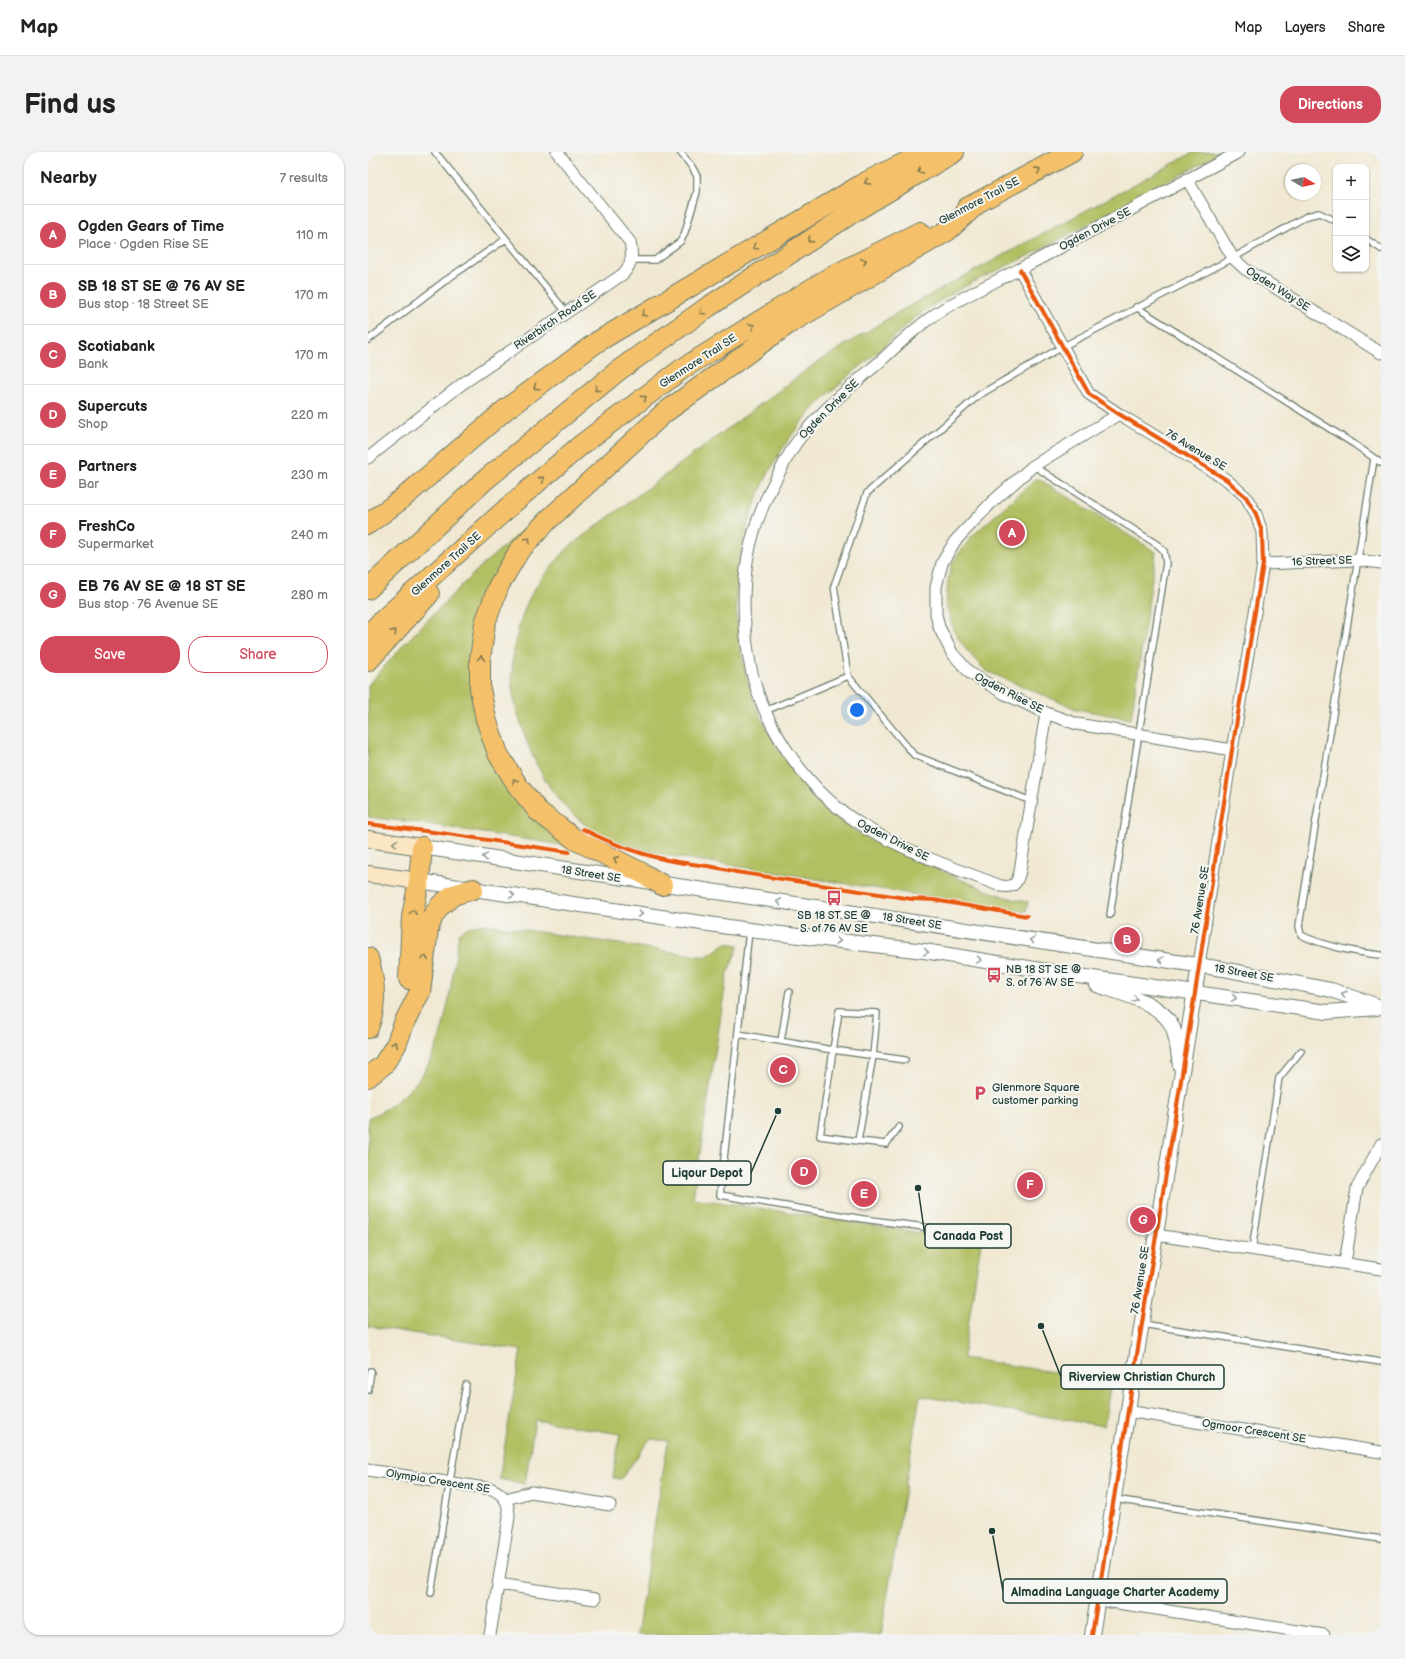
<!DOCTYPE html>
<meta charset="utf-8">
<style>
body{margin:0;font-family:"Balsamiq Sans",sans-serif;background:#f2f2f2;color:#222}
.controls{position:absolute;right:12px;top:12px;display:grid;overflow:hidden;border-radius:8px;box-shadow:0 1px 3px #0004}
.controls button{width:36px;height:36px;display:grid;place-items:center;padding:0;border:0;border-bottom:1px solid #e0e0e0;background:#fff;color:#222;font:20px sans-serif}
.compass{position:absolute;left:917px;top:12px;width:36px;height:36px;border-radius:50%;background:#fff;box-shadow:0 1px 3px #0004;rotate:99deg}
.you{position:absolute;left:489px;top:558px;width:14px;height:14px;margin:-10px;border:3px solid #fff;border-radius:50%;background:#1a73e8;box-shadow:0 0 0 6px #1a73e833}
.badge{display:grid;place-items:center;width:26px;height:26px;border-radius:50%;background:#d1495b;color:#fff;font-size:13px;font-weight:700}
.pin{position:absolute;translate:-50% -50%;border:2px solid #fff;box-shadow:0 1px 4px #0006}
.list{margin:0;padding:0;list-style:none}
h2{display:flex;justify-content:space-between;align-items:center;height:52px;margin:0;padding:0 16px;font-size:17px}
h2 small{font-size:13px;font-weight:400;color:#767676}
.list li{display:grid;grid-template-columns:26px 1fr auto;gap:12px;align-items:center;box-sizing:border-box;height:60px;padding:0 16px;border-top:1px solid #e0e0e0}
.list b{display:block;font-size:15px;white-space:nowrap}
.list p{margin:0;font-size:13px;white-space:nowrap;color:#767676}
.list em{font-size:13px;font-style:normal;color:#767676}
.actions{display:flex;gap:8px;padding:12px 16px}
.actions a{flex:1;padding:9px 0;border:1px solid #d1495b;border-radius:16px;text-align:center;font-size:14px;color:#d1495b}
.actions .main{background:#d1495b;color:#fff}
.icon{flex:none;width:22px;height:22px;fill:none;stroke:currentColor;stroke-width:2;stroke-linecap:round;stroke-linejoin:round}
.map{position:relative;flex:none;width:1013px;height:1483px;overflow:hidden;border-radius:16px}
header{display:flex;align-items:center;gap:24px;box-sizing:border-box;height:56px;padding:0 20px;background:#fff;border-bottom:1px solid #e0e0e0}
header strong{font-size:19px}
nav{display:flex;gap:22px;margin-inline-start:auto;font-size:14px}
.intro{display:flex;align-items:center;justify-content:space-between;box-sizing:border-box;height:96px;padding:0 24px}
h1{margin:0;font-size:28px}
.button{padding:10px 18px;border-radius:16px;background:#d1495b;color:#fff;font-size:14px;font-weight:700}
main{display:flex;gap:24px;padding:0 24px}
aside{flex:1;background:#fff;border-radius:16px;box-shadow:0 1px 3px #0004}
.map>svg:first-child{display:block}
.green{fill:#b2c063;stroke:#687e4c}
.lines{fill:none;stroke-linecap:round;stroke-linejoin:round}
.service-casing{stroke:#68796b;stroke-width:8}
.minor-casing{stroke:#68796b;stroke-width:13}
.tertiary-casing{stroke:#68796b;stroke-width:16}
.secondary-casing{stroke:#68796b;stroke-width:18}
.motorway-casing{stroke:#68796b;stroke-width:22}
.service{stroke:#fff;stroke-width:5.5}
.minor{stroke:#fff;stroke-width:11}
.tertiary{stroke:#fff;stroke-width:14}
.secondary{stroke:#fbe6c4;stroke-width:16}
.motorway{stroke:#f4c16b;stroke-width:20}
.cycleway-casing{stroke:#f6f6f2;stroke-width:6}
.cycleway{stroke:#e8590c;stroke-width:4}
.oneway{stroke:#7f784d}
.oneway2{stroke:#8d927c}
.oneway3{stroke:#8f9e9a}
.labels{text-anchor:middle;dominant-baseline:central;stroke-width:4;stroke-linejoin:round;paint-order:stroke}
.street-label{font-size:11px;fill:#1f3d34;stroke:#f6f6f2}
.poi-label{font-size:11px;fill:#1f3d34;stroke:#f6f6f2;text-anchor:start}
.leader{fill:none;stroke:#1f3d34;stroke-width:1.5}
.callout-dot{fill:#1f3d34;stroke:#f6f6f2;stroke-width:1.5}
.callout{fill:#f6f6f2;stroke:#1f3d34;stroke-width:1.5}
.callout-label{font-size:12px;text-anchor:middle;font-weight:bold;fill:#1f3d34}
</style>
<header>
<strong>Map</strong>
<nav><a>Map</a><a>Layers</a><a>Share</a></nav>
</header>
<div class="intro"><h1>Find us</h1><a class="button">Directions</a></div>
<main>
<aside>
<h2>Nearby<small>7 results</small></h2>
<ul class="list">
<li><span class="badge">A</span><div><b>Ogden Gears of Time</b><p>Place · Ogden Rise SE</p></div><em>110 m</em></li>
<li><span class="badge">B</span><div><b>SB 18 ST SE @ 76 AV SE</b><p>Bus stop · 18 Street SE</p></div><em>170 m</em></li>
<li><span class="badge">C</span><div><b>Scotiabank</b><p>Bank</p></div><em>170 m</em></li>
<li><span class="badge">D</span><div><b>Supercuts</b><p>Shop</p></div><em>220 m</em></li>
<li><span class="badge">E</span><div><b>Partners</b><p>Bar</p></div><em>230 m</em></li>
<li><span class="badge">F</span><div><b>FreshCo</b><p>Supermarket</p></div><em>240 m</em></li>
<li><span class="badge">G</span><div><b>EB 76 AV SE @ 18 ST SE</b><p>Bus stop · 76 Avenue SE</p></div><em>280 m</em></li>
</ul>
<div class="actions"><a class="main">Save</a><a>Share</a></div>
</aside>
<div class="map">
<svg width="1013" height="1483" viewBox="0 0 1013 1483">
<rect width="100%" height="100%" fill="#f6f6f2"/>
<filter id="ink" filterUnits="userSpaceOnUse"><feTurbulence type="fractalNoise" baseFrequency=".025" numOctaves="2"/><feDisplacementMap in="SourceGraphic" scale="8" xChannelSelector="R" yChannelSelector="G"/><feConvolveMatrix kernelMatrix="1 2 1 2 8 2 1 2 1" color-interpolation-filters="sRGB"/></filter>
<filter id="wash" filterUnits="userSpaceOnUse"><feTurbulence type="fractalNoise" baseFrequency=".012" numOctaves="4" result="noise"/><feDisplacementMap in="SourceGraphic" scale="16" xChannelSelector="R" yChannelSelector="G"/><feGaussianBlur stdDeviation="0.9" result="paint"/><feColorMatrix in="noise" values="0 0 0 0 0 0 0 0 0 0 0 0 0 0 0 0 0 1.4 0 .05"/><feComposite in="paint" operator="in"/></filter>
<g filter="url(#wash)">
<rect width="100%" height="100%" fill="#f0e8d2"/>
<path class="green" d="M826 0H855C797 31 739 62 681 93 642 114 599 130 562 155 542 168 524 187 505 204 489 217 472 231 457 245 409 291 379 353 370 418 363 472 376 539 404 586 428 627 461 666 504 689 527 701 554 710 578 721 604 732 632 746 660 750L658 760 379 716C337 708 294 706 254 691 248 689 240 687 234 684 193 660 169 622 155 578 150 563 145 549 144 534 143 507 148 481 157 456 166 432 185 412 203 393L448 211 534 158Z
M669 326 788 400 763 567 708 557 618 519 600 500 586 480 578 453 580 429 584 411 604 384Z
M169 365 171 366 112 461 121 603 133 625 149 649 196 689 194 693 51 671 0 665V533L38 490 110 417Z
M117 772 338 805 358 791 371 793 359 823 325 1046 613 1090 595 1206 743 1229 736 1274 552 1244 513 1483H269L300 1289 282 1287 253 1327 245 1326 252 1282 167 1268 157 1332 131 1327 153 1198 0 1174V966C79 932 78 856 91 782L100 775Z"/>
</g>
<g filter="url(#ink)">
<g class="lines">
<g class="service-casing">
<path id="service" d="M67 0 199 161
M998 87 1013 97
M264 108H287L313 89 317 80 329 40V24L324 15 312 0
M768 155 986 292 1013 311
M0 188 78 128 138 87
M1006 307 931 774 933 783C953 793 990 801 1013 803
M666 314 790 393 796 399 798 411 742 763
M397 559 480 524
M663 649 546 603 480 524 466 434 499 341 611 243 694 195 865 106 939 64 951 61 968 69
M381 779 352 1043 495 1067 564 1076
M370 882 465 898 537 908
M413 889 421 840
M490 989 452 984 471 859 509 861 505 904 490 989 518 992 531 975
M884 1098 911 926 933 899
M774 1172 1013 1210
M0 1238 3 1219
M746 1347 1013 1387
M63 1441 98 1233"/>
</g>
<g class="minor-casing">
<path id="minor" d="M819 27 865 106 877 117 1013 201
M652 118 721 242 751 262 859 328 878 345 888 362 894 380 895 412 864 598 831 813
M751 262 665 314 623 351 587 389 574 411 568 435V462L571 475 584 501 602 521 637 542 678 561 709 572 864 598
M0 306 94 232 255 122C264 112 265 104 262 90L189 0
M895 412 990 408 1013 411
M678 561 652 719C649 731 647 736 633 734 586 716 538 700 494 673 437 638 389 567 380 500 370 432 378 381 411 321 417 310 423 297 431 287 453 259 481 236 508 213 530 193 552 171 577 156 611 136 648 120 682 101 745 67 808 33 871 0
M788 1083 1013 1117
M977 1111 989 1036 1013 992
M759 1259 1013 1300
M0 1318 124 1337C137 1343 141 1351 141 1365L122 1483
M138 1347 163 1340 242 1353
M131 1432 227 1447
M730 1448 956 1483"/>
</g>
<g class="tertiary-casing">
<path id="tertiary" d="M54 695 855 817 963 838 1013 855
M51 729 381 778 556 799 704 823 959 860 1009 856
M729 833C754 842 794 850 805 876 809 887 810 901 812 913
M724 1483 831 813"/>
</g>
<g class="secondary-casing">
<path id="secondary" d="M0 687 54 695
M0 722 51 729"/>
</g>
<g class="motorway-casing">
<path id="motorway" d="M599 56 704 0
M0 372 35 346 137 258 229 190 498 30 559 0
M0 437 117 328 251 218 340 155 487 59 586 0
M0 483 16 467 144 352 213 293 314 217 461 126 552 80
M0 509 61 442
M294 733 274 721 208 688 170 659 150 634 130 602 118 567 112 537V507L117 471 131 433 151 399 179 369 296 261 420 172 579 79 611 50
M0 806C7 829 9 853 0 876
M41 827 44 765 51 729 54 695
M0 925 15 913 28 893 37 869 52 840 60 777 65 764 72 754 85 743 105 737"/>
</g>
<use href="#service" class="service"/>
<use href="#minor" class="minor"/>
<use href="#tertiary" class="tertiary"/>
<use href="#secondary" class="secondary"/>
<use href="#motorway" class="motorway"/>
<g class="cycleway-casing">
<path id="cycleway" d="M652 118 721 242 751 262 859 328 878 345 888 362 894 380 895 412 864 598 827 841 724 1483
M0 672 73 681 201 700
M215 677C243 692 279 705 310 710 330 713 349 714 368 720L544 747 566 748 659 764"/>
</g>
<use href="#cycleway" class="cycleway"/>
</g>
<defs><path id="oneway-chevron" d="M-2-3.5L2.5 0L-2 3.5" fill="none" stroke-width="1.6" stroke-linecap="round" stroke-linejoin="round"/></defs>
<g class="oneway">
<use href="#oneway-chevron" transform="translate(670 18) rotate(-28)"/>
<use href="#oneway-chevron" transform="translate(552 19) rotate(149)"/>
<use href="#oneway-chevron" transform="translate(499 30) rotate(152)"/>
<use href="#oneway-chevron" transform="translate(442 88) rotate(147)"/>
<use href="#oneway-chevron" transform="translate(387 95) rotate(149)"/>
<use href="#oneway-chevron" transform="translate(496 109) rotate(-27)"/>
<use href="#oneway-chevron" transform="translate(334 160) rotate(145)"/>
<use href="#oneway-chevron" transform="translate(276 162) rotate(149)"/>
<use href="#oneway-chevron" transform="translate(384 174) rotate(-32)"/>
<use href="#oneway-chevron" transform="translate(168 235) rotate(144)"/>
<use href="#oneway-chevron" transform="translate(229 237) rotate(141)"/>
<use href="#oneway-chevron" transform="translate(276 246) rotate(-37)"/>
<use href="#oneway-chevron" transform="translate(174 327) rotate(-40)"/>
<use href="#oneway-chevron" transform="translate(160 388) rotate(-47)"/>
<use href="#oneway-chevron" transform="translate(26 480) rotate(-48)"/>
<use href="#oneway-chevron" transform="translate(113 506) rotate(-86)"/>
<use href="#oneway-chevron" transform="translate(147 629) rotate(-122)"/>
<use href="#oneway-chevron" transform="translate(248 707) rotate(-154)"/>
<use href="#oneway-chevron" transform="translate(45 760) rotate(-82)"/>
<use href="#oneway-chevron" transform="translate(57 806) rotate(-83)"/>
<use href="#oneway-chevron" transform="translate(27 892) rotate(-64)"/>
</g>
<use class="oneway2" href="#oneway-chevron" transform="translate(27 691) rotate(-172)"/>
<g class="oneway3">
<use href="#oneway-chevron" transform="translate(117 705) rotate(-171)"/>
<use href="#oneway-chevron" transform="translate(144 743) rotate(8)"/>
<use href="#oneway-chevron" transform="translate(411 750) rotate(-172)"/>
<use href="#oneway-chevron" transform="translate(272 762) rotate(8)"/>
<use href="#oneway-chevron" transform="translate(664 788) rotate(-171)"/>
<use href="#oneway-chevron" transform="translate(470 789) rotate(7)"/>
<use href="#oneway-chevron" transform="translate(558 800) rotate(9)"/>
<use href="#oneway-chevron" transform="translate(611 808) rotate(9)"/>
<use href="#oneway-chevron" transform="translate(793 808) rotate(-171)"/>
<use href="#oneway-chevron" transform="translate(976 842) rotate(-161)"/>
<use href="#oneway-chevron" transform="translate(866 846) rotate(8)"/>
<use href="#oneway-chevron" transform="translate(767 847) rotate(20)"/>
</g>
</g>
<defs>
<g id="bus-bare" transform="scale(1.2)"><path d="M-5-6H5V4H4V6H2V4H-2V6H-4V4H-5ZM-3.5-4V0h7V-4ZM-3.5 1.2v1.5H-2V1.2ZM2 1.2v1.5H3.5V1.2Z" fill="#d1495b" stroke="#f6f6f2" stroke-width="2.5" paint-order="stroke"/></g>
<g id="parking-bare" transform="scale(1.2)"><path d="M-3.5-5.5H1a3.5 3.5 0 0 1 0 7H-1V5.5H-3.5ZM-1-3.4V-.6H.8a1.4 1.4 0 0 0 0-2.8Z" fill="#d1495b" stroke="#f6f6f2" stroke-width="2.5" paint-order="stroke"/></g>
</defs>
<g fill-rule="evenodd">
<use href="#bus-bare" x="466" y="746"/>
<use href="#bus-bare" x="626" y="823"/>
<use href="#parking-bare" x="612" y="941"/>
</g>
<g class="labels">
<g class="street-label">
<text transform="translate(611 49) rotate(-28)">Glenmore Trail SE</text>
<text transform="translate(727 77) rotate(-28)">Ogden Drive SE</text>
<text transform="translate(910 137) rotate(32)">Ogden Way SE</text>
<text transform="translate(187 168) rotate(-34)">Riverbirch Road SE</text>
<text transform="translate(330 209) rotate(-33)">Glenmore Trail SE</text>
<text transform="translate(461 257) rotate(-45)">Ogden Drive SE</text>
<text transform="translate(828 298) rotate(31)">76 Avenue SE</text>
<text transform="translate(954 409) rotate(-2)">16 Street SE</text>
<text transform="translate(78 412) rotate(-42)">Glenmore Trail SE</text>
<text transform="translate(641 541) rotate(27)">Ogden Rise SE</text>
<text transform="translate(525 688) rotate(27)">Ogden Drive SE</text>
<text transform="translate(223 722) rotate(9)">18 Street SE</text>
<text transform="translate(832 748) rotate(-81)">76 Avenue SE</text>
<text transform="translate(544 769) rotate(9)">18 Street SE</text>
<text transform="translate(876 821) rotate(10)">18 Street SE</text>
<text transform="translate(772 1128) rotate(-81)">76 Avenue SE</text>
<text transform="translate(886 1279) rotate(9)">Ogmoor Crescent SE</text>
<text transform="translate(70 1329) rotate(9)">Olympia Crescent SE</text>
</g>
<g class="poi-label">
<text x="466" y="763" text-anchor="middle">SB 18 ST SE @<tspan x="466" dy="13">S. of 76 AV SE</tspan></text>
<text x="638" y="817">NB 18 ST SE @<tspan x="638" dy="13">S. of 76 AV SE</tspan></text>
<text x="624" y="935">Glenmore Square<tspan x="624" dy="13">customer parking</tspan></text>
</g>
</g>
<path class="leader" d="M410 959L383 1021M550 1036L557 1084M673 1174L693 1225M624 1379L635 1439"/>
<g class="callout-dot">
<circle cx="410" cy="959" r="4"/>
<circle cx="550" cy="1036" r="4"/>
<circle cx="673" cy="1174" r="4"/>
<circle cx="624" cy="1379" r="4"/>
</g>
<g class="callout">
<rect x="295" y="1009" width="88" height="24" rx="4"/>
<rect x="557" y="1072" width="86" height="24" rx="4"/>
<rect x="693" y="1213" width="163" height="24" rx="4"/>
<rect x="635" y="1427" width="224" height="24" rx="4"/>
</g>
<g class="callout-label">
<text x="339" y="1025">Liqour Depot</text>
<text x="600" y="1088">Canada Post</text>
<text x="774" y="1229">Riverview Christian Church</text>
<text x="747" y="1444">Almadina Language Charter Academy</text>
</g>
</svg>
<div class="controls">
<button>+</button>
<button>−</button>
<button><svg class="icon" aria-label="layers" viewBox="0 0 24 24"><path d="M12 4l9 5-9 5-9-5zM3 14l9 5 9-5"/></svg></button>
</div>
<svg class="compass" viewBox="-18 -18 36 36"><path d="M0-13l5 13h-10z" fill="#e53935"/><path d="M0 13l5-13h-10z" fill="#767676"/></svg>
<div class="you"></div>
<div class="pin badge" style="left:644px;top:381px">A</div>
<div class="pin badge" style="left:759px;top:788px">B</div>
<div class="pin badge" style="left:415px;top:918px">C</div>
<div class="pin badge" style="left:436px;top:1020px">D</div>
<div class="pin badge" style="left:496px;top:1042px">E</div>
<div class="pin badge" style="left:662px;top:1033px">F</div>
<div class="pin badge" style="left:775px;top:1068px">G</div>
</div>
</main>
